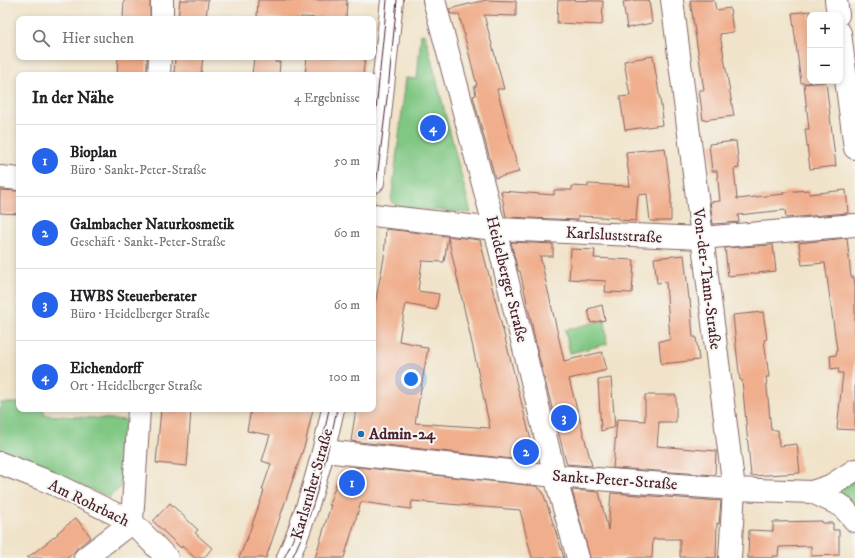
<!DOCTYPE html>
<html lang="de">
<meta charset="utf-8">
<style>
body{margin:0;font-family:"IM FELL DW Pica",serif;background:#f2f2f2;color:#202124}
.controls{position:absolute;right:12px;top:12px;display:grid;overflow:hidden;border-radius:8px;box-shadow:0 2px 6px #0003}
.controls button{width:36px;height:36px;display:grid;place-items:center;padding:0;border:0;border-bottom:1px solid #e0e0e0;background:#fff;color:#202124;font:20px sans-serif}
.you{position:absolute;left:411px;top:379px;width:14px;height:14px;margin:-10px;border:3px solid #fff;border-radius:50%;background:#1a73e8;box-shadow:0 0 0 6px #1a73e833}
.badge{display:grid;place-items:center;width:26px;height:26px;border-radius:50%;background:#2563eb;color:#fff;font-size:13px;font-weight:700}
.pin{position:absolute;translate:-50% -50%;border:2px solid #fff;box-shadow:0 1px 4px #0006}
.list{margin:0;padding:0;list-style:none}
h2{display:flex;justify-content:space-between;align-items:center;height:52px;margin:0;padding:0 16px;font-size:17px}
h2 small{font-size:13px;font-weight:400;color:#757577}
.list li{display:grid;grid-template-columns:26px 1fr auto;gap:12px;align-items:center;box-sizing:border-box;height:72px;padding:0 16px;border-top:1px solid #e0e0e0}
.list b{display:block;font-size:15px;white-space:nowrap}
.list p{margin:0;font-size:13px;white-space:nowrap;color:#757577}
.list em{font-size:13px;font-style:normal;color:#757577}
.icon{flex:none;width:22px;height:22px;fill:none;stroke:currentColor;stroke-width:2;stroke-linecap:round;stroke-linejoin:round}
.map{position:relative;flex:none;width:855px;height:558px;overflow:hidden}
.search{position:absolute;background:#fff;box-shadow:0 2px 6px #0003;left:16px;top:16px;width:360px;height:44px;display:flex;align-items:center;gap:10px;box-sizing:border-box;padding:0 14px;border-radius:8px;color:#757577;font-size:15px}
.panel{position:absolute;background:#fff;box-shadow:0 2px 6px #0003;left:16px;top:72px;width:360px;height:340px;border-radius:8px}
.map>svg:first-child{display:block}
.green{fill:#80c783;stroke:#657357}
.building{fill:#f0ae8c;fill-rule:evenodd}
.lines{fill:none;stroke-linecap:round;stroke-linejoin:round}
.minor-casing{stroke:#846462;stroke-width:24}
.major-casing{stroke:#846462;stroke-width:24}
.minor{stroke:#fff;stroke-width:22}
.major{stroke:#fff;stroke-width:22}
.tram{stroke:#4a1f2b;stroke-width:1}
.poi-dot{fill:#1f6fb2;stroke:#f6f6f2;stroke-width:1.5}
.labels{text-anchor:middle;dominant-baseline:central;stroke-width:4;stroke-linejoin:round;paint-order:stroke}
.street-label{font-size:16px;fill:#4a1f2b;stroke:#f6f6f2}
.poi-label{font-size:16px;font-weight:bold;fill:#4a1f2b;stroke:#f6f6f2;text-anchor:start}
</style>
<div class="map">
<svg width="855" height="558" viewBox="0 0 855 558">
<rect width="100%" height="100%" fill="#f6f6f2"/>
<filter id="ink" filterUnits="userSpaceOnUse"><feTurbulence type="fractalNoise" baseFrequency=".025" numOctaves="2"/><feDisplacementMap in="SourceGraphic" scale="8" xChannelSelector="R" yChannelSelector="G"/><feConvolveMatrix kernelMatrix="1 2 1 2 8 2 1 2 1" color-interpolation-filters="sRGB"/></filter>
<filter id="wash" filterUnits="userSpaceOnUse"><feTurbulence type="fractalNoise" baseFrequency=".012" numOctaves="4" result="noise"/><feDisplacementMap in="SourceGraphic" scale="16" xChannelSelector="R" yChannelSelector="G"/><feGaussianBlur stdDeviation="0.9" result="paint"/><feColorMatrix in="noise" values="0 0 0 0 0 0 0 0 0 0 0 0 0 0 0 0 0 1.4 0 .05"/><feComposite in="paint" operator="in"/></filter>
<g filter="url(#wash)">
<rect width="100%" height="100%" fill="#f0e3c9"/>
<path class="green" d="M421 34 425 35 471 213 399 207 391 202 406 78 417 79Z
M605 320 607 344 570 353 565 330Z
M0 403H19V409H44V415L127 420 121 487 109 497 0 452Z
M855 480V514L833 494Z"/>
<g id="blocks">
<path class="building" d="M124 0H150V19H123Z
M180 0H208L206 19H178Z
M258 0H347L346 19 301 17 300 19H282L257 17Z
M486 0 516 1V16L484 15 504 89H497L519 172 495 178 473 96 476 95 474 86H477L459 14H451L449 9Z
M558 0 603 1 602 25 557 23Z
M635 0H649L652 23 627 28 623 2Z
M690 0H714L716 10 730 8 733 32 720 34 734 116 703 120 699 90H704Z
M810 11V83H801L792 13Z
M653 56 663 118H661L662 125 625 130 620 97 630 96 624 61Z
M118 57H147V75H117Z
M175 57H203L201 75H174Z
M254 57H276L275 62H280L279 75H252Z
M307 57H365L363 75 305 74Z
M826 82 836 166 810 169 805 129H809L804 84Z
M736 141 739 168 734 169 737 199 784 194 783 192 809 190V194L846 190 848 213 786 218 785 210 738 215 739 222 713 224 710 202 720 201 717 171H712L709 144Z
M665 148 671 195V221H650L647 194 638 195 636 221 619 220V218L578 216V220L506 217 501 191 554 195V190H572V186L588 187V184L630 186 626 152Z
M0 190 19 191V214L0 213Z
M386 229 480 240 535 456 530 461 351 441 356 409H373V314L384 258ZM448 237 473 348 490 428 415 423 428 348 420 347V345L399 341 401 328 406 304 436 310 439 294 418 291 422 261 444 262Z
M847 238 851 277H854L855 288V430L837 429 843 373H839L838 368 831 369 830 356 836 355 837 350 825 263 802 265 799 243Z
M511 242 553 244V256H540L564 361 602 352 607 370 569 379 592 466 567 464 566 462 539 357 520 271H518Z
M773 245 776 271 728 276 725 248Z
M571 249 595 250 594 258 634 260 632 293 605 292 606 281 569 279Z
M684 255 689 299H690L693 337H696L699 360 661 364 659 341 670 340 666 282 657 283 654 258Z
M602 305 605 320 591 323 588 309Z
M763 312 767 339 764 340 769 377H766L771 430H778L779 446 797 444 800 473 751 476 742 380H740L737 355 733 315Z
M611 378 615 427 601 431 598 380Z
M645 395H676V422H659L657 446 716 451 715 475 613 468 617 419 645 421Z
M161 409H191L187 466 156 463Z
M251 409H313L305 444 266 558H239L248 536 264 491 262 490 271 464 262 461 270 435 247 431Z
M359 467 536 486 543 492 564 558H532L520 510 412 501 411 509 361 502 344 558H315L331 505H329L338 478 341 471Z
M572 490 599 492 608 530 611 493 721 501 719 524 717 523 716 558 680 557V539H653L652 558H590Z
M170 503 198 530 195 533 212 548 204 558H195L182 546 181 548 153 521Z
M76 518 91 537 77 548 74 553 67 558H27L58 534 57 533Z
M822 521V523H833V530H839V555L811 556V546L779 547 778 556H773V558H748L749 530 773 531V522Z"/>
</g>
</g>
<g filter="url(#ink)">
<use href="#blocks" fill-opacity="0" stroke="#846462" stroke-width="1"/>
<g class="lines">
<g class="minor-casing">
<path id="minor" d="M434 0 495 229 555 476 578 558
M672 0 734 489 730 558
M836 0 838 15
M162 19V0
M840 33 855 148
M159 75 160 57
M0 177 19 179
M373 215 495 229 701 238 855 225
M324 451 555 476 734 489 812 492 830 486 855 470
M0 463 52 483 132 522 167 558
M812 492 842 506 855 521
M85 558 132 522 139 409"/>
</g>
<g class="major-casing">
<path id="major" d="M373 182 392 0
M288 558C309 510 322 460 333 409"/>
</g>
<use href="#minor" class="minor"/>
<use href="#major" class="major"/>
<path class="tram" d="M373 140 387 0
M373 211 388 90 397 0
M284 558C308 512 319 459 329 409
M292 558C315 511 326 459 337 409"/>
</g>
</g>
<circle class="poi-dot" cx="361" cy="434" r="4"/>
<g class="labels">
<g class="street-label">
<text transform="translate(614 235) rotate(3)">Karlsluststraße</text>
<text transform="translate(507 279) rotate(76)">Heidelberger Straße</text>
<text transform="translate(707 279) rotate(83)">Von-der-Tann-Straße</text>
<text transform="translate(615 480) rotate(4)">Sankt-Peter-Straße</text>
<text transform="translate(312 484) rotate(-74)">Karlsruher Straße</text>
<text transform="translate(89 503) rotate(26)">Am Rohrbach</text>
</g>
<g class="poi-label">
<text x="369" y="434">Admin-24</text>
</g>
</g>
</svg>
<div class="controls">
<button>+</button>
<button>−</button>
</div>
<div class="you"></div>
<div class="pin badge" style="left:352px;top:483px">1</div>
<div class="pin badge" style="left:526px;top:452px">2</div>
<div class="pin badge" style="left:564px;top:418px">3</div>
<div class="pin badge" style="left:433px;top:128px">4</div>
<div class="search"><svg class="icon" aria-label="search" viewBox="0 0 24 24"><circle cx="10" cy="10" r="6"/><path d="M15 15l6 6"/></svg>Hier suchen</div>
<section class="panel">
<h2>In der Nähe<small>4 Ergebnisse</small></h2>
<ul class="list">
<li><span class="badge">1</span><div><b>Bioplan</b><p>Büro · Sankt-Peter-Straße</p></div><em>50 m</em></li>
<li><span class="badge">2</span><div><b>Galmbacher Naturkosmetik</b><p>Geschäft · Sankt-Peter-Straße</p></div><em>60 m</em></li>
<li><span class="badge">3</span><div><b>HWBS Steuerberater</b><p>Büro · Heidelberger Straße</p></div><em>60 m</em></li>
<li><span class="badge">4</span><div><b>Eichendorff</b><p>Ort · Heidelberger Straße</p></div><em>100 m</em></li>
</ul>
</section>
</div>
